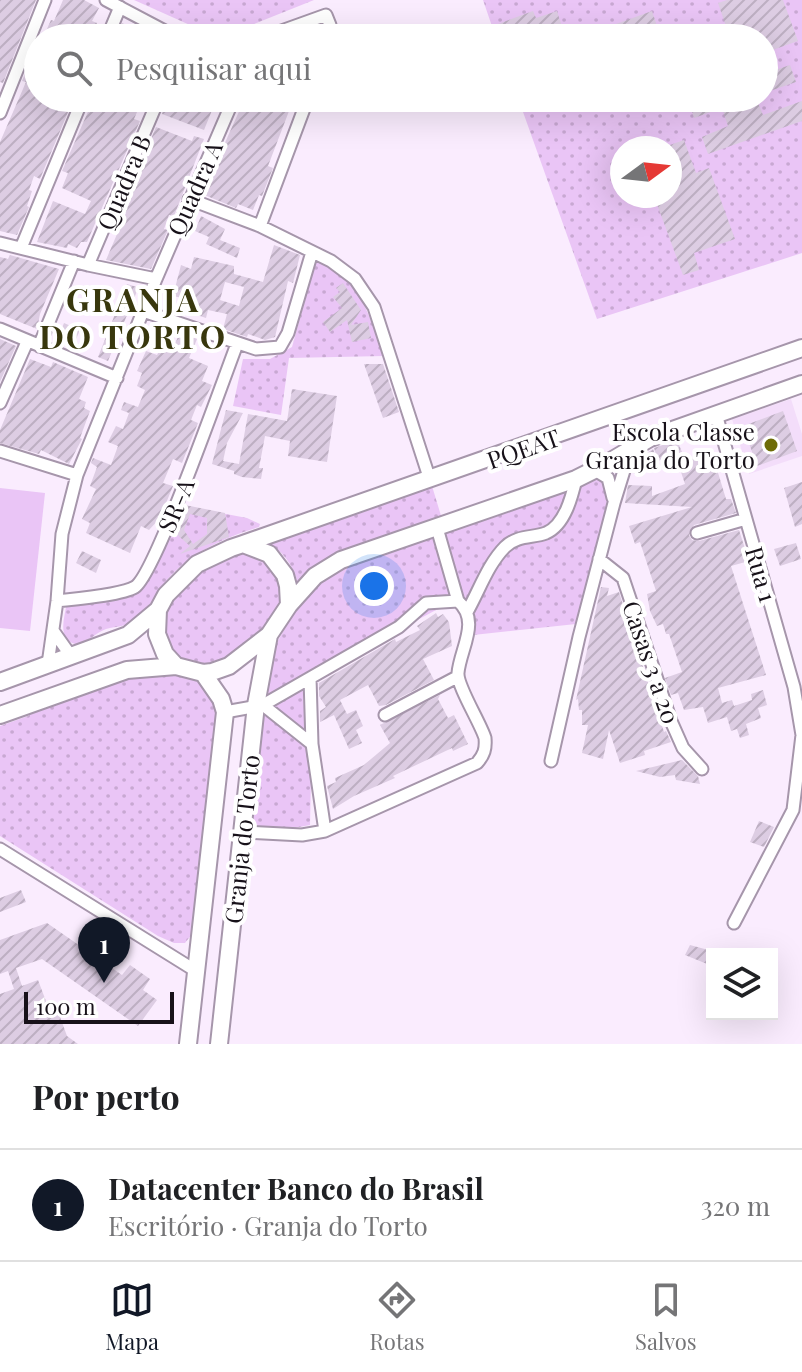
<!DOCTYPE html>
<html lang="pt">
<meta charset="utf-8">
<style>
body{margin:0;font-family:"Playfair Display",serif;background:#f2f2f2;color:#202124}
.controls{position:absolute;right:24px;bottom:24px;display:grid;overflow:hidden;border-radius:0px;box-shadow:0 8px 32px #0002}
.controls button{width:72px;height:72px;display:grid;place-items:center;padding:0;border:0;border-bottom:2px solid #e0e0e0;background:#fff;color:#202124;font:40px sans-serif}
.compass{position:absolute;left:610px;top:136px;width:72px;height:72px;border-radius:50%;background:#fff;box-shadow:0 8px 32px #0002;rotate:75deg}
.scale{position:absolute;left:24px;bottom:20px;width:150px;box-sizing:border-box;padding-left:8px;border:4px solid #171119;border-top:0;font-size:22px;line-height:28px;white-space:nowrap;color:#171119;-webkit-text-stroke:6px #fff;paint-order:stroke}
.you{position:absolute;left:374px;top:586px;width:28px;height:28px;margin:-20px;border:6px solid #fff;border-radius:50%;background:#1a73e8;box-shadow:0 0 0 12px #1a73e833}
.badge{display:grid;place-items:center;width:52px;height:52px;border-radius:50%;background:#111827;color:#fff;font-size:26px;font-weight:700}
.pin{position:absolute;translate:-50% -66px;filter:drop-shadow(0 2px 4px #0008)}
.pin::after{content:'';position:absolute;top:42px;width:28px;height:24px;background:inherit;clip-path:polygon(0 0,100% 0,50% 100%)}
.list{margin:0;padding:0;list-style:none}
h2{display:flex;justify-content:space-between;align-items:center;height:104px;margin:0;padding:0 32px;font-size:34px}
h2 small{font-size:26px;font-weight:400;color:#757577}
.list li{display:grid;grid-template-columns:52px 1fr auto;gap:24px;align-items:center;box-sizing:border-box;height:112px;padding:0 32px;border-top:2px solid #e0e0e0}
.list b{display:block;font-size:30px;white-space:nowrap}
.list p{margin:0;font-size:26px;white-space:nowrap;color:#757577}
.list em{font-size:26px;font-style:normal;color:#757577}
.icon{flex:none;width:44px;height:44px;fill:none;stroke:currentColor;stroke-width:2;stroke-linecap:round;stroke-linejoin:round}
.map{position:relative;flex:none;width:802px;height:1044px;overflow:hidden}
.search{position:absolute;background:#fff;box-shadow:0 8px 32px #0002;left:24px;right:24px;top:24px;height:88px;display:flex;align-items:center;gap:20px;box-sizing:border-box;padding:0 28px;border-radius:44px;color:#757577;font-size:30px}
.sheet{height:216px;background:#fff}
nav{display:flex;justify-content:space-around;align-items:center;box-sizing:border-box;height:112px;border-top:2px solid #e0e0e0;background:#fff;font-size:22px;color:#757577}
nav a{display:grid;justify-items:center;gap:4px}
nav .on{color:#111827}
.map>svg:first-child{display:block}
.built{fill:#f3ddfa}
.park{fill:url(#park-dots);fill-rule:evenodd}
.garden{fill:#eac5f6}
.building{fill:url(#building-hatch);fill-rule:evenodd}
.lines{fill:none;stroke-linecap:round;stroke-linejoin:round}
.street-casing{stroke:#a696ab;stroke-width:15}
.secondary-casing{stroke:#a696ab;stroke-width:20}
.street{stroke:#fff;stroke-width:11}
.secondary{stroke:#fff;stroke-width:16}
.poi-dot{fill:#6d6b07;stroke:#fff;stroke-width:3}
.labels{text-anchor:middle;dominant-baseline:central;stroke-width:8;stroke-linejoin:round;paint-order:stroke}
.street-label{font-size:24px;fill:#171119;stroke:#fff}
.poi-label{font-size:24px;fill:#171119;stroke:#fff;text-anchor:end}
.district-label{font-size:32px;font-weight:bold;letter-spacing:2px;fill:#38370d;stroke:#fff}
</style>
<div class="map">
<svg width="802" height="1044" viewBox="0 0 802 1044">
<defs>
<pattern id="park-dots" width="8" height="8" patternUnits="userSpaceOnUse" patternTransform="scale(2)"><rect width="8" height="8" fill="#eac5f6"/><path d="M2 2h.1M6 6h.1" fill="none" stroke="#c8a8d2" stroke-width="1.8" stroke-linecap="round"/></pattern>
<pattern id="building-hatch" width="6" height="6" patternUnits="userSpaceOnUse" patternTransform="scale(2)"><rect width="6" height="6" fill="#ddcde3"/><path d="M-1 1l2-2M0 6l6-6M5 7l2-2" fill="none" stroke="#bdafc2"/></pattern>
</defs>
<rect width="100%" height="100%" fill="#faecfe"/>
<path class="built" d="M791 399 802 434V456L749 474 732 419Z"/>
<path class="park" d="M134 0H314L219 38Z
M483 0H802V253L597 319 518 98H764V38H496ZM622 148H670V196H622Z
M316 261C363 281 367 312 384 356L289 358 281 415 233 406 243 359H270L292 347Z
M594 480H605L609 494 576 624 464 636 468 625 458 604 436 610 305 680 303 698 311 774 310 825 289 829 249 825 272 652 294 611 323 578 345 564 507 513Z
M432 486 442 519 298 584C293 564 282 550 264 540Z
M184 506 247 518 260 524 259 527C225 537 190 553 167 580 156 593 149 609 136 619 126 627 117 626 106 629 97 632 89 641 79 645 56 641 64 620 67 602 88 601 115 603 135 594 155 585 171 528 180 507Z
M240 551C249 554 261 556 269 561 331 597 167 739 165 617 164 585 215 563 240 551Z
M140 673C160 674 196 670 209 690 212 696 214 703 217 709L192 934 185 943H174L158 936 0 836V726L28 716 45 704Z"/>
<path class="garden" d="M0 488 45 493 30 631 0 628Z"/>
<path class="building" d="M0 0H36L3 83 0 82Z
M63 0H84L99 8 92 21 97 23 91 38H43L51 20 54 21Z
M727 0H783L798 41 764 53V38H730L718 3Z
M533 11 536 18 557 11 563 30 556 33 558 38H539L537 34 524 38H494L490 27Z
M652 11 661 38H580V37Z
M122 23 155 38H116Z
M35 48 38 49V98H74L40 179 34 176 29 190 32 191 27 206 29 207 17 235 0 231V142L26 82 22 81Z
M790 65 796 82 764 93V74Z
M94 98H149L145 107 140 105 134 119 140 121 87 242H81L77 248 68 244 67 248 37 242 53 201 85 214 91 201 62 188 68 173 62 171Z
M167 98H217L204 130 162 114Z
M245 98H294L268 166 273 168 262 196 259 195 253 210 238 204 236 208 202 194Z
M697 98H756L763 115 802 101V121L708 154 702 137 728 126 722 108 694 118 689 101Z
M156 127 192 141 194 136 204 139 174 216 169 215 164 229 168 230 151 269 106 260 126 213 120 211Z
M684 140 696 173 709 168 735 239 694 253 699 270 683 275 654 196H670V145Z
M201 216 225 229 220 240 240 248 237 258 206 244 209 237 195 231Z
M274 245 300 255 293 283 288 281 275 337 265 340 248 334 247 337 223 329 227 314 208 310 206 318 194 314 196 301 173 296 181 265 191 269 194 257 234 266V274L263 282ZM225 282 244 287 239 306 220 300Z
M10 255 59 269 40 314 37 329 0 314V257L8 259Z
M343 283 361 310 351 325 368 322 371 338 352 342 347 320 330 332 323 322 342 308 333 297 340 292 336 288Z
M127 284 137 287V291L108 361 98 357Z
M64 323 80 330 74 344 58 338Z
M180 332 197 339 189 358 208 366 202 381 212 385 201 407 197 405 191 420 198 423 182 463 173 459 163 483 173 486 160 518 149 530 141 526 130 553 86 533 90 523 82 519 96 489 90 486 97 467 91 463 93 458 111 465 118 446 108 442 116 426 123 429 129 413 121 410 124 402 138 407 145 390 137 386 142 373 137 371 146 351 157 355 165 340 175 344Z
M0 339 16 346 0 382Z
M30 359 51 367 53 362 88 377 79 399 86 402 84 408 90 411 80 438 82 439 69 464 41 450 39 454 0 443V430Z
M364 364H383L399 412 383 418Z
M292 389 337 396 327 462 288 456 290 441 265 436 259 468H263L261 479 242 477 234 474V471L212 464 226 410 243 413 227 443 223 461 239 464 248 414 287 421Z
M783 411 797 451 757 466 743 426Z
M677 440 682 452 658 461 654 448Z
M653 449 655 454 635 474 632 472 636 460Z
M712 453 726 499H731L736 513 694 525 689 535 692 540 699 541 739 530 749 561 731 566 766 675 718 688 722 703 732 700 734 706 752 700 751 694 763 690 767 705 758 708 761 718 746 724 749 735 740 738 737 729 731 731 727 717 708 723 703 707 684 710 678 693 671 695 665 678 682 672 669 634H666L663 624 657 626 650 611 647 594 656 591 640 542 635 544 629 526 692 507 625 503 628 485 652 486V496L685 484 678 463Z
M802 482V524L795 527 784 488Z
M185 505 225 513 229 537 180 554 190 546 174 532ZM190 514 207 518V534L193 544 184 530Z
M796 543 801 559 780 566 774 549Z
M82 551 101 560 96 573 76 563Z
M601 587 609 588 607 596 619 592 664 732 666 731 671 742 644 751 645 755 620 763 609 730 603 759 582 753 588 725H582V710H579L578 699 576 700Z
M436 613 438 617 443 614 449 622 452 646 423 659 434 680 386 705 379 706 368 685 340 700 347 714 356 710 363 726 356 730 362 743 349 749 334 715 320 722V711L326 707 319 696V683L395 639 396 642 420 630 417 626Z
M440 695 438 699 448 718 454 715 468 744 453 751 452 748 412 767 393 776 395 778 354 796 333 809 327 786 336 782 335 778 364 765 390 743 380 725Z
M682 760 698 776 700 784 676 780 675 775 660 777 636 771Z
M759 821 774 827 764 847 750 842Z
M21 890 26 902 0 912V898Z
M47 923 122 975 130 965 150 979 143 990 157 1000 138 1026 42 959 16 968 22 986 38 980 52 1017 59 1014 67 1036 78 1044H0V994L14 989 8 971 0 974V940Z
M690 945 712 951V966L685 955Z"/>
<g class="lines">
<g class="street-casing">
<path id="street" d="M106 0 178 38
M107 38 120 7
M222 38 237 32 252 38
M262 38 326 15 330 25V38
M0 113 45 0
M189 199 260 226 331 261 355 279 374 307 430 480
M260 226 308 98
M0 243 88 265 156 279
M21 248 83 98
M88 265 159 98
M143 311 256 349 280 347 288 333 312 252
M0 329 117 378
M39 346 74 261
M0 403 27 342
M716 414 794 687 802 735
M0 451 77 475
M595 470 608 478 613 498
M697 533 746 519
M599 559 623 578 671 721 683 748 702 769
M57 601C74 599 122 595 135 587 156 573 223 380 237 344
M467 612C479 591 488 564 505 547 517 535 533 538 546 533 565 525 572 496 576 479
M54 632 71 656
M48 664 57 601 62 534 77 475 156 279 234 98
M310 678 312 744 325 831
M263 705 312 744
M225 712 263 705 399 627 426 603 458 601
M385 715 457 677
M551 761 579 637 614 503 631 448
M242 832 302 835 325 831 477 763C484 755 486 749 485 738 480 722 457 686 458 673 460 649 481 621 458 601L437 528
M0 849 196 971
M734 923 793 810 802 735"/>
</g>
<g class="secondary-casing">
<path id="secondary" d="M243 544 802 348
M289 605 315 576 341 560 576 479 606 464 650 438 802 384
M0 682 128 635 158 610 166 595 197 564 231 548 243 544 269 554 285 575 288 586 289 605 269 635 229 666 212 672 203 673 176 666 165 654 157 634 158 610
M0 715 127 670 176 666
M188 1044 225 712 221 699 203 673
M219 1044 256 705 269 635"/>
</g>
<use href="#street" class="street"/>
<use href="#secondary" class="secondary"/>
</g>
<circle class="poi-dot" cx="771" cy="445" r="8"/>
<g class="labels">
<g class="street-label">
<text transform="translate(123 182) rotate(-67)">Quadra B</text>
<text transform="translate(194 188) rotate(-66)">Quadra A</text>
<text transform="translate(523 448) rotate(-19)">PQEAT</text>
<text transform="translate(175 505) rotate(-67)">SR-A</text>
<text transform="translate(762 574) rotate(74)">Rua 1</text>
<text transform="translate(652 662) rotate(71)">Casas 3 a 20</text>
<text transform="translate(241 839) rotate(-84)">Granja do Torto</text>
</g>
<g class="poi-label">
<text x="755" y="431">Escola Classe<tspan x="755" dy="28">Granja do Torto</tspan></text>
</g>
<g class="district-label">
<text x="133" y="298">GRANJA<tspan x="133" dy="37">DO TORTO</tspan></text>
</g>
</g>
</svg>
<div class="controls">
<button><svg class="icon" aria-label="layers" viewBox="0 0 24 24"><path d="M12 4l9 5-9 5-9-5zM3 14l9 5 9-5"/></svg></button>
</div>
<svg class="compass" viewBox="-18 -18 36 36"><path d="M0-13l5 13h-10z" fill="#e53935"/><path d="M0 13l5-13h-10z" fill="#757577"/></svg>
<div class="scale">100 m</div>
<div class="you"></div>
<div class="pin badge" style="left:104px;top:983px">1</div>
<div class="search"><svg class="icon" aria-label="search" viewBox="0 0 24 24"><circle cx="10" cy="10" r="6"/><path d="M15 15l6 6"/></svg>Pesquisar aqui</div>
</div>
<section class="sheet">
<h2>Por perto<small></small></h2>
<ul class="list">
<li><span class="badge">1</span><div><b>Datacenter Banco do Brasil</b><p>Escritório · Granja do Torto</p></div><em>320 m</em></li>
</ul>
</section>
<nav>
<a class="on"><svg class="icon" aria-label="map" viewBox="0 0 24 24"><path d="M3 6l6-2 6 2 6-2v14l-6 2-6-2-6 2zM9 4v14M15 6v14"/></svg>Mapa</a>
<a><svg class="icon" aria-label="directions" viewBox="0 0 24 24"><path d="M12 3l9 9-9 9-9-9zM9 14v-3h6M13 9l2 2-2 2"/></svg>Rotas</a>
<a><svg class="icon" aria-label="saved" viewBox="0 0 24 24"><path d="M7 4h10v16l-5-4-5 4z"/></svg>Salvos</a>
</nav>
